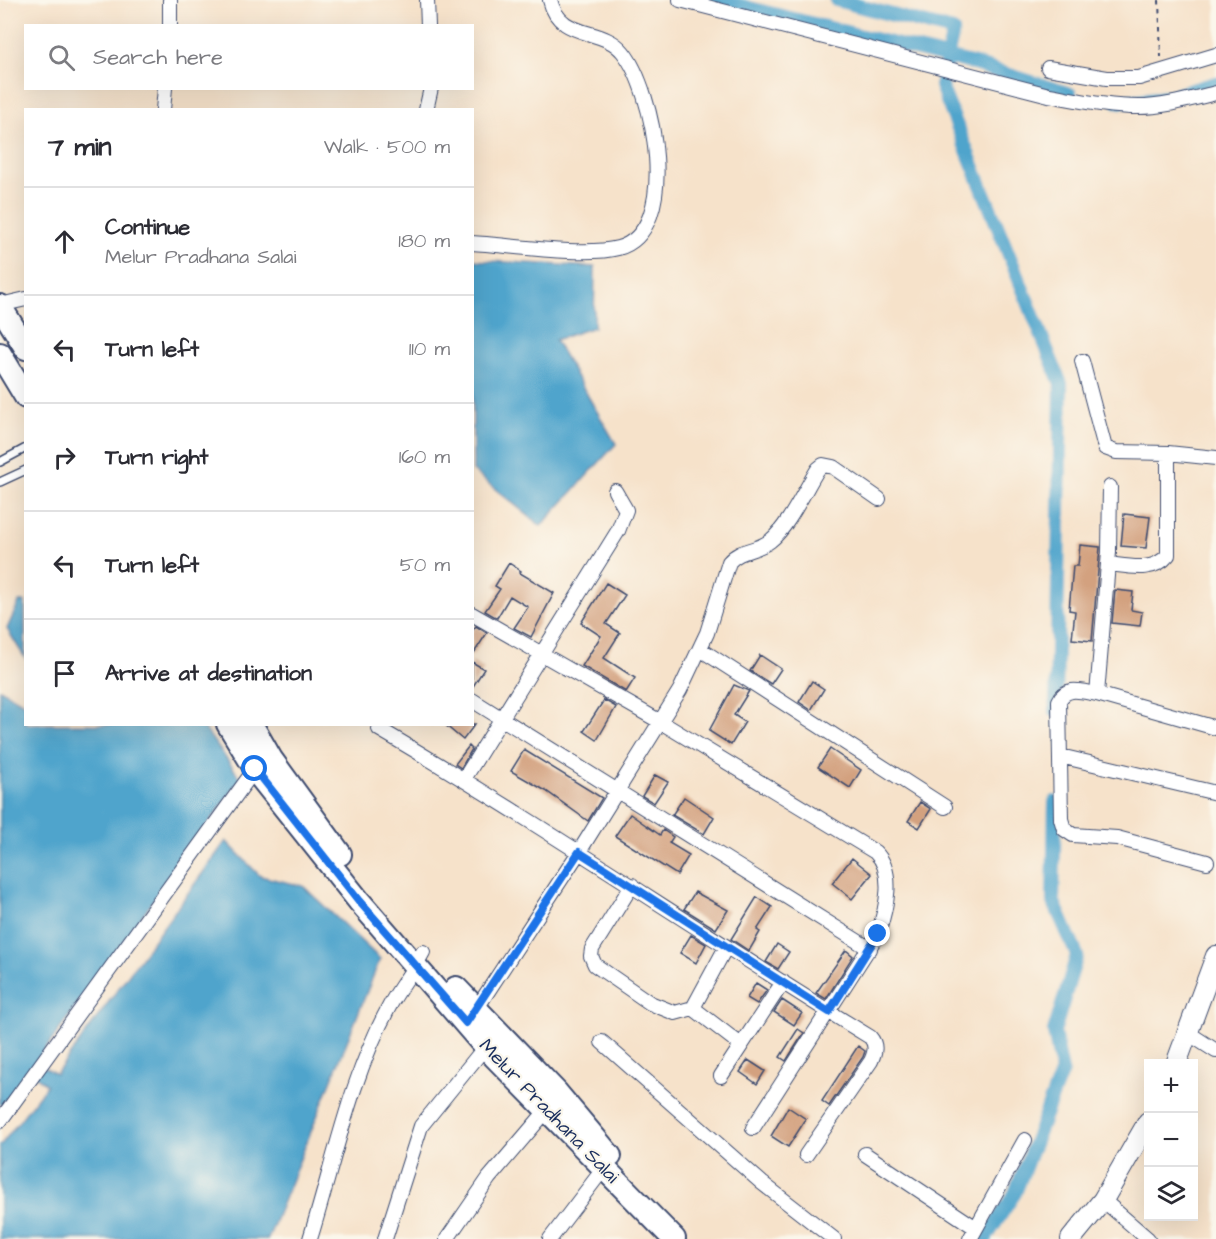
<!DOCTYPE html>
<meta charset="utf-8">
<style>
body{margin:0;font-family:"Architects Daughter",sans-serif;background:#f2f2f3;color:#2b2b33}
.controls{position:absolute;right:18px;bottom:18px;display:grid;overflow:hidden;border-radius:0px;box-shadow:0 6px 24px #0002}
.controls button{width:54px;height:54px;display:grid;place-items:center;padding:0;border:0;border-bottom:2px solid #e1e1e2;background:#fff;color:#2b2b33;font:30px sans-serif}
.stop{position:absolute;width:18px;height:18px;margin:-14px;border:4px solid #1a73e8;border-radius:50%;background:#fff}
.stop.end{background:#1a73e8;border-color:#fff;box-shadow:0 2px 6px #0008}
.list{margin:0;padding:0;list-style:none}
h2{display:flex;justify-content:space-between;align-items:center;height:78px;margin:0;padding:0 24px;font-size:26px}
h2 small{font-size:20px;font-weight:400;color:#7c7c81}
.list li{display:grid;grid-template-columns:39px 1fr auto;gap:18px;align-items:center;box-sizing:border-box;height:108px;padding:0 24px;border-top:2px solid #e1e1e2}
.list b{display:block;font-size:22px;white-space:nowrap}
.list p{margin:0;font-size:20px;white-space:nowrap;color:#7c7c81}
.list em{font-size:20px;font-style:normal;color:#7c7c81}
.icon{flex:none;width:33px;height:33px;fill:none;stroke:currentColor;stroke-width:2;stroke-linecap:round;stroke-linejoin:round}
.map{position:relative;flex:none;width:1216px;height:1239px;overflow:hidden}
.search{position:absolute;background:#fff;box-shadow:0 6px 24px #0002;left:24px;top:24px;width:450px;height:66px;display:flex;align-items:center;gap:15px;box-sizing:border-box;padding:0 21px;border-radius:0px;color:#7c7c81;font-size:22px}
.panel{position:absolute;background:#fff;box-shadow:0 6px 24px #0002;left:24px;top:108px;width:450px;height:618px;border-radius:0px}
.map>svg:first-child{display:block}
.water{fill:#50a4cc;stroke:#366a95;stroke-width:1.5}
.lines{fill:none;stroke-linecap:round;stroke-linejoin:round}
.canal{stroke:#50a4cc;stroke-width:14}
.building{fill:#d3a17f}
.lane-casing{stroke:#3c4a6e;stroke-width:10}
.street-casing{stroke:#3c4a6e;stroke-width:16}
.secondary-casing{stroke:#3c4a6e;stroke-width:22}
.primary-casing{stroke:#3c4a6e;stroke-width:26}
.path{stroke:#3c4a6e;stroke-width:2;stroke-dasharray:4.5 4.5;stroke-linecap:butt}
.lane{stroke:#fff;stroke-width:7}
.street{stroke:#fff;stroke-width:14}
.secondary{stroke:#fff;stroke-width:20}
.primary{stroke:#fff;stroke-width:22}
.route{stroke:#1a73e8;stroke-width:8}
.labels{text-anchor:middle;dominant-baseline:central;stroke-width:4.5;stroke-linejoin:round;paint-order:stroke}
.street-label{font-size:20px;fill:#1b2f5e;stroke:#fbf7ec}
</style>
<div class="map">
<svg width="1216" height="1239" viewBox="0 0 1216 1239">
<rect width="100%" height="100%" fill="#fbf7ec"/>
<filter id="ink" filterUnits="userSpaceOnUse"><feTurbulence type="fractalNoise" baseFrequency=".0167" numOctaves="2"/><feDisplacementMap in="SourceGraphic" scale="12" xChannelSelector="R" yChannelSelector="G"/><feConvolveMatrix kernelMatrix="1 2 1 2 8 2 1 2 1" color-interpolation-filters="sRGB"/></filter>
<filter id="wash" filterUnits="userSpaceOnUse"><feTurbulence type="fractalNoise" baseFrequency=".008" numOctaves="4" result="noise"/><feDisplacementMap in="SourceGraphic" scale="24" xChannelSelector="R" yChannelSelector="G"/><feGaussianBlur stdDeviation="1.35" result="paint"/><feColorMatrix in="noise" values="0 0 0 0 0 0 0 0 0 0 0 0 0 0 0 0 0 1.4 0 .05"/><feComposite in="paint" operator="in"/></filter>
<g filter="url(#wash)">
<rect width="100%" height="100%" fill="#f6e2ca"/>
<path class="water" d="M472 260 595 267 594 327 555 340 616 444 541 526 473 471Z
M19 602H25V658L7 629Z
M0 689 25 704 26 724 202 725 241 779 36 1062 56 1074 226 841 260 876 303 886 380 959 268 1239H0V1146L47 1085 29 1071 2 1106 0 1103Z"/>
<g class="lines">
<path class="canal" d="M717 0 971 63 1070 94
M836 0 953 31 941 86 1061 384 1056 711
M1118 102 1168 97 1216 83
M985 1239 1015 1193 1062 1071 1054 1032 1077 955 1053 900 1055 802"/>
</g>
<g id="blocks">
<path class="building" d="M1124 514 1150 517 1146 548 1121 546Z
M1080 545 1100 547 1092 641 1072 639 1075 611 1069 610 1073 566H1078Z
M509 563 521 571 520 573 554 593 531 637 514 628 528 607 510 596 497 618 485 611 500 589 495 586Z
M606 583 625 595 606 624 620 633 604 658 635 678 626 692 582 666 601 636 581 623Z
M1115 590 1133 592 1131 610 1142 612 1140 626 1112 623Z
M476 626 487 633 472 656V631Z
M760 655 781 669 771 684 750 671Z
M472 662 484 669 472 688Z
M812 681 824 689 811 710 799 702Z
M734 685 749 691 734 715 745 722 731 745 709 731Z
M604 700 616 707 597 740 584 731Z
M444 724H475L463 740Z
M469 746 472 749 461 768 455 764Z
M830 749 861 770 850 788 818 767Z
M524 750 602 798 588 821 546 791 511 771Z
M655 775 668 782 654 803 642 796Z
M684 797 714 817 704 834 672 815Z
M920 802 931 809 919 828 908 821Z
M630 814 660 835 663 830 673 837 669 843 689 855 677 875 615 836Z
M852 858 872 874 852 899 832 883Z
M695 892 728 910 716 929 684 909Z
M757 897 772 907 757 930 760 932 749 951 731 939Z
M691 935 706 944 696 963 680 953Z
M777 944 789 952 778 969 766 962Z
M846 950 853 956 826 999 816 993Z
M756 983 767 990 757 1004 747 998Z
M782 1000 802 1013 794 1025 774 1012Z
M798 1029 804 1033 786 1061 780 1057Z
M858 1046 865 1051 863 1057 829 1106 822 1101Z
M748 1060 765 1071 757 1084 740 1072Z
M788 1107 806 1119 788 1147 771 1136Z"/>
</g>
</g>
<g filter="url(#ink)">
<use href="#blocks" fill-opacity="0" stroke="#3c4a6e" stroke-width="1.5"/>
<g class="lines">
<g class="lane-casing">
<path id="lane" d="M0 462 26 448
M0 482 26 470"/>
</g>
<g class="street-casing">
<path id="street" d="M170 0V26
M427 0 428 26
M680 0 1049 95C1078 100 1108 107 1138 107 1164 107 1191 99 1216 93
M1048 68 1107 78H1139L1216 55
M163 110 165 88
M426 110 431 88
M472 243C509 245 585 257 618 248 682 231 654 90 623 52 602 26 560 41 550 0
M0 305 26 299
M1082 361 1105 448 1116 452 1168 453V555C1154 573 1128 566 1108 564
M1168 453 1216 458
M1110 487 1109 552 1097 694C1083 692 1066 685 1059 701L1061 819 1064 829 1073 835 1117 838 1207 862
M472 614 659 721 875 852C896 872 886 909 878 934L753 1128
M700 649 945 807
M1097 694 1216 728
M472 700 870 949
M379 729C546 827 705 936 870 1037 877 1045 875 1052 871 1061L806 1155
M1060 756 1216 793
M464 779 618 531 626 510 615 491
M632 885 592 949 591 956 595 965 650 1003 675 1013 693 1008 726 947
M693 1008 741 1045
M473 1014 579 852 680 690 707 633 729 562C740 549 757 551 770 541 789 526 805 489 818 469L823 465 833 467 879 499
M1188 1033 1216 1051
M602 1042 762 1183 834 1239
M721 1076 783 982
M0 1121 255 769
M865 1154 976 1228
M1103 1200 1148 1239
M310 1239C334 1162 350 1079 389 1007 399 988 413 971 423 952
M385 1239 421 1126 485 1047
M447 1239 489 1178 547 1110
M550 1239 607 1164
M970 1239 1025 1140"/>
</g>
<g class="secondary-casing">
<path id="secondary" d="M1176 1064 1216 956
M1071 1239 1103 1200 1148 1122"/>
</g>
<g class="primary-casing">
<path id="primary" d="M0 306 26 348
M0 354 26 397
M228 724 261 778 359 901 488 1050 674 1239
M251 724 271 759 340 854
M456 988 557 1093 610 1156"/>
</g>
<path class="path" d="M1159 0 1161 57"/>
<use href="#lane" class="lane"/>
<use href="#street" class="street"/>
<use href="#secondary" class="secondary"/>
<use href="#primary" class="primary"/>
</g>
</g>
<g class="lines" filter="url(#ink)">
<path class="route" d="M255 769 359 901 466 1023 579 852 829 1012 878 934"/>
</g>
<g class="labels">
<g class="street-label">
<text transform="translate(549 1111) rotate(46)">Melur Pradhana Salai</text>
</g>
</g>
</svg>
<div class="controls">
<button>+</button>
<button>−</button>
<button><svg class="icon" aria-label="layers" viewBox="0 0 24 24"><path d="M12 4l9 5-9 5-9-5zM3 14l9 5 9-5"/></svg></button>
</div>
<div class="stop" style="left:255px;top:769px"></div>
<div class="stop end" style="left:878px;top:934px"></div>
<div class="search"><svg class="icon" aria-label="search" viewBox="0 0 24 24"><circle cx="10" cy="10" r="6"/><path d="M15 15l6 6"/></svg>Search here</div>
<section class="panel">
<h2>7 min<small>Walk · 500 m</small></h2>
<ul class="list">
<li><svg class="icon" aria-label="ahead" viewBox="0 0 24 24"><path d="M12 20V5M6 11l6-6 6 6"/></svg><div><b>Continue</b><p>Melur Pradhana Salai</p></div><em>180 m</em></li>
<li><svg class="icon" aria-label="left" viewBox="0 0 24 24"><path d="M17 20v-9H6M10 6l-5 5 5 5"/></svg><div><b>Turn left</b></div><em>110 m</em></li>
<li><svg class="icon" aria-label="right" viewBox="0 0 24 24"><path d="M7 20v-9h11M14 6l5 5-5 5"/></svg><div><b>Turn right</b></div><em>160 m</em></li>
<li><svg class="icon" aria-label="left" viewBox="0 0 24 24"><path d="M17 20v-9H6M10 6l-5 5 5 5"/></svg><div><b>Turn left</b></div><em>50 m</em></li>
<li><svg class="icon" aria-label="arrive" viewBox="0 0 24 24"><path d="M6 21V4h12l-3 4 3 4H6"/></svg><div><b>Arrive at destination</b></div></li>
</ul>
</section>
</div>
